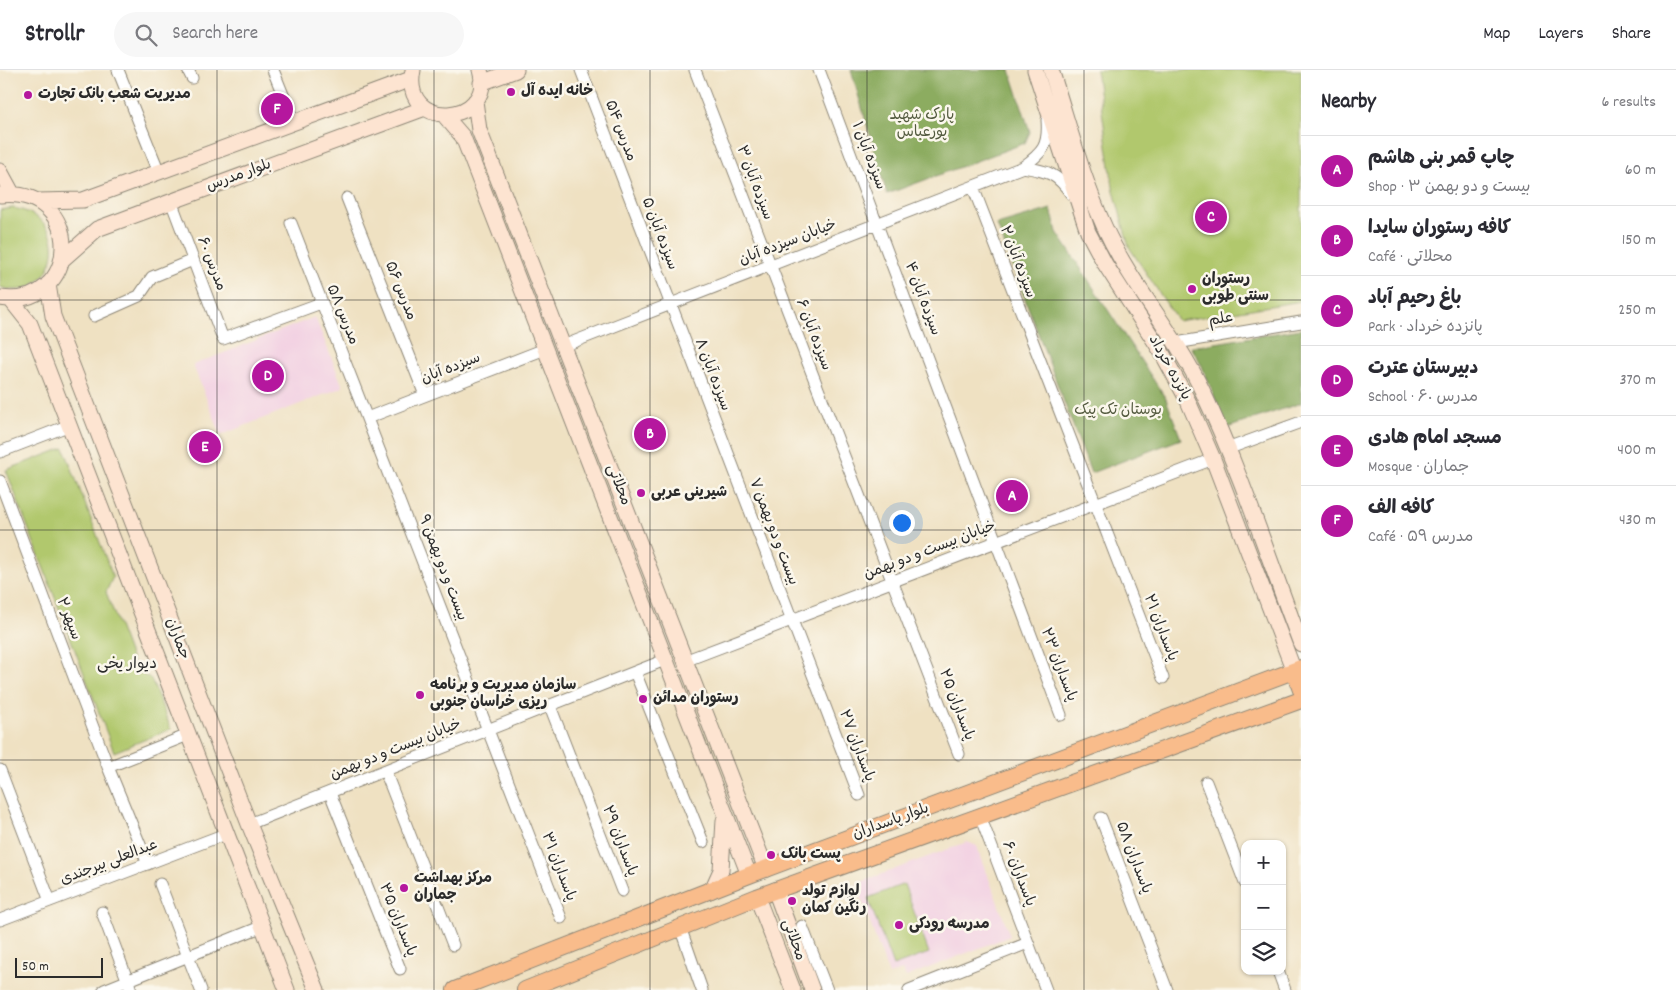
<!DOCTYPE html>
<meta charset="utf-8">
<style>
body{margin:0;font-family:Dekko,"Playpen Sans Arabic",sans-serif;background:#f7f7f7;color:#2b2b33}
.controls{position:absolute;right:15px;bottom:15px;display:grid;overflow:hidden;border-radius:10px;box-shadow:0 1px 4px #0004}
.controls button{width:45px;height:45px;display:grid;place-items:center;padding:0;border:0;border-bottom:1px solid #e1e1e2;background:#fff;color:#2b2b33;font:25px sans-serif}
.scale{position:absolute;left:15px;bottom:12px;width:88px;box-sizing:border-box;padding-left:5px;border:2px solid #2b2b2b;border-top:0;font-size:14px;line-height:18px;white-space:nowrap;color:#2b2b2b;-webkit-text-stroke:4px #fbf7ec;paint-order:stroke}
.you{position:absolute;left:901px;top:452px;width:18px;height:18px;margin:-12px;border:4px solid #fff;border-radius:50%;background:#1a73e8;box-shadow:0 0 0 8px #1a73e833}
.badge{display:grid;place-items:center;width:32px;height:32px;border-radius:50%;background:#b5179e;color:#fff;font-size:16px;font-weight:700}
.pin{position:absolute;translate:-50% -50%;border:2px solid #fff;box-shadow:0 1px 5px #0006}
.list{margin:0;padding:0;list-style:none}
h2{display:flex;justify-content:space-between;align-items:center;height:65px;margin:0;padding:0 20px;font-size:21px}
h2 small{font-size:16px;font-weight:400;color:#7c7c81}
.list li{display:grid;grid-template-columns:32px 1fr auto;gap:15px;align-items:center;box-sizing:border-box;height:70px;padding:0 20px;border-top:1px solid #e1e1e2}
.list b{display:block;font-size:19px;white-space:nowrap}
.list p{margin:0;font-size:16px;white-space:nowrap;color:#7c7c81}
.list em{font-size:16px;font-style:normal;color:#7c7c81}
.icon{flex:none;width:28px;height:28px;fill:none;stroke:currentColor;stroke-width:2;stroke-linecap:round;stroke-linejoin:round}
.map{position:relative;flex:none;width:1301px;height:920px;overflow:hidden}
header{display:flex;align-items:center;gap:30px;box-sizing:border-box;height:70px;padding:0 25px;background:#fff;border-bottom:1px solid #e1e1e2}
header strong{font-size:24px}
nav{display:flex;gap:28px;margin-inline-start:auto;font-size:18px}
.search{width:350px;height:45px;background:#f7f7f7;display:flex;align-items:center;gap:12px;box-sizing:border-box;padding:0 18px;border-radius:28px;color:#7c7c81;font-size:19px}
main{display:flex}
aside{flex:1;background:#fff}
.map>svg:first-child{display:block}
.built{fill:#f2cfe2}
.green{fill:#b1c86d;stroke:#6e7a4c}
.forest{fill:#8cac60;stroke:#5c6c46}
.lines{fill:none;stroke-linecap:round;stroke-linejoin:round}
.street-casing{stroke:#8d8676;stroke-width:13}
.secondary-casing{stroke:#8d8676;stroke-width:17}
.primary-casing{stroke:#8d8676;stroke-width:18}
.street{stroke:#fff;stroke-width:11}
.secondary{stroke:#fde4d1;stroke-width:15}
.primary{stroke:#f9bc8b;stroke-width:16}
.grid{fill:none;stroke:#2b2b2b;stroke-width:1;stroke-opacity:0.55}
.poi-dot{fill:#b5179e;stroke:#fbf7ec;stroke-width:2}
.labels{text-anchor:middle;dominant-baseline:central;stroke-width:5;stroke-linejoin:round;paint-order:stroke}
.poi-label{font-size:15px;font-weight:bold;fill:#2b2b2b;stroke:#fbf7ec;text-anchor:start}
.park-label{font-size:15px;fill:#535a3f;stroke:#fbf7ec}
.street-label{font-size:15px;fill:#2b2b2b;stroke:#fbf7ec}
.neighbourhood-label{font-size:16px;fill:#2b2b2b;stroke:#fbf7ec}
</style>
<header>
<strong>Strollr</strong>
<div class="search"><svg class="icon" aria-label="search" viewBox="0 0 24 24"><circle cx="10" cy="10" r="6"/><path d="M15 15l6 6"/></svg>Search here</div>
<nav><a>Map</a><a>Layers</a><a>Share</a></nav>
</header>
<main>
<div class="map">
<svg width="1301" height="920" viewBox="0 0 1301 920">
<rect width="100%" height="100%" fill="#fbf7ec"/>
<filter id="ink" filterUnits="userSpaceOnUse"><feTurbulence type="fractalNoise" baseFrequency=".02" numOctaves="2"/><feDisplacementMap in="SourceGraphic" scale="10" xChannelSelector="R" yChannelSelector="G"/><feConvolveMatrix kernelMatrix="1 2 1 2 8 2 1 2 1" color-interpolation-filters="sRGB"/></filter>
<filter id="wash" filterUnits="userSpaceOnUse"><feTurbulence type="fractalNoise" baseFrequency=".0096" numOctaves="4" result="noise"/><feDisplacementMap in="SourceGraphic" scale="20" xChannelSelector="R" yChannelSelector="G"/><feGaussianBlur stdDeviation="1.12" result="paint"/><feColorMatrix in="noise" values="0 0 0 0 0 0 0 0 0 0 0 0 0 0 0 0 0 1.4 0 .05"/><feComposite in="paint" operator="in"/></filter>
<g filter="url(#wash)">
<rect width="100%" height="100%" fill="#efe1c2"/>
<path class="built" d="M315 247 343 317 221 365 193 295Z
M967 772 977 776 1010 866 906 907 902 900 889 905 856 814Z"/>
<path class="green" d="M1096 0H1301V231L1178 251 1129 177 1113 117Z
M13 138C82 150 52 236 0 217V140Z
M64 378 113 507 106 522 136 601 151 609 171 659 114 682 6 400Z
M904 814 929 883 893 896 868 828Z"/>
<path class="forest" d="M851 0H1010L1030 62 1025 73 887 124Z
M1051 139 1057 162 1166 329 1181 369 1091 403 997 155Z
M1301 259V333L1227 358 1202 296 1191 277Z"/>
</g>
<g filter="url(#ink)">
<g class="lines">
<g class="street-casing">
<path id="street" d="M118 0 159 102
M188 0 192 8
M273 0 294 52
M581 0 859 725
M695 0 959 684
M819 0 1061 645
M1023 97C1047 101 1057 103 1071 124
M973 117 1163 608
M347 128 425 325
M171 131 223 269 321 233
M291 153 561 848
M94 246 139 226 152 207 193 190
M1176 273 1301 252
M563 276 1023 97C1043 82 1049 76 1047 50
M367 348 545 279
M1227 379 1301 352
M0 382 70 355
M0 411 108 697 148 794
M687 590 1213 389
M635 602 703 772
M550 636 622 821
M108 697 188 665
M0 700 50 831
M385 701 453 875
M1206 712 1245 813
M330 723 400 899
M980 746 1046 920
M1101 748 1167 920
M249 754 665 590
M160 814 201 920
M102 842 131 920
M0 850 228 763
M802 856 827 920
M680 857 702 920
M1278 901 1285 920
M104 920 263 856
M909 920 1028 873"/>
</g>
<g class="secondary-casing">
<path id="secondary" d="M413 0C400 63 497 54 480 0
M1035 0 1088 162 1105 194 1161 281 1188 331 1213 389 1294 601
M1051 0C1068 52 1082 108 1105 158 1131 215 1175 263 1202 320 1241 402 1269 490 1301 574
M481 13 516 0
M475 31 479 60 766 799
M444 45 463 67 749 805
M0 101 12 123
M0 125C86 116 82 240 0 228
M38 131 83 130 411 9
M62 190 97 159 425 38
M48 214 53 246 249 754 317 920
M11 230 30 254 287 920
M712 820 721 800 724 750
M775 820 812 920
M757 827 793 920"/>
</g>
<g class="primary-casing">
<path id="primary" d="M1294 601 1301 620
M455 920 749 805 1301 598
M525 920 757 827 1301 630"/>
</g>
<use href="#street" class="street"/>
<use href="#secondary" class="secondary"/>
<use href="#primary" class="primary"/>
</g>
</g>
<path class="grid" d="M217 0V920M434 0V920M650 0V920M867 0V920M1084 0V920M0 230H1301M0 460H1301M0 690H1301"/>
<g class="poi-dot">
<circle cx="511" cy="22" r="5"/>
<circle cx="28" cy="25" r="5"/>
<circle cx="1192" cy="219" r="5"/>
<circle cx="641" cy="423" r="5"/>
<circle cx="420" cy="625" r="5"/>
<circle cx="643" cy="629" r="5"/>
<circle cx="771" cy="785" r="5"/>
<circle cx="404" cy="818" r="5"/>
<circle cx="792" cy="831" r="5"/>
<circle cx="899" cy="855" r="5"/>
</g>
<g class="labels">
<g class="poi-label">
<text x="521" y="22">خانه ایده آل</text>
<text x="38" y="25">مدیریت شعب بانک تجارت</text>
<text x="1202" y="210">رستوران<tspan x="1202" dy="17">سنتی طوبی</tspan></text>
<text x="651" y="423">شیرینی عربی</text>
<text x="430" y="616">سازمان مدیریت و برنامه<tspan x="430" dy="17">ریزی خراسان جنوبی</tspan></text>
<text x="653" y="629">رستوران مدائن</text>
<text x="781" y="785">پست بانک</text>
<text x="414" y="809">مرکز بهداشت<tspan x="414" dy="17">جماران</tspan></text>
<text x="802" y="822">لوازم تولد<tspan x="802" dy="17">رنگین کمان</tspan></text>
<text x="909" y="855">مدرسه رودکی</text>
</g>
<g class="park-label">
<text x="922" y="46">پارک شهید<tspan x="922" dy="17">پورعباس</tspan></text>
<text x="1118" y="341">بوستان تک پیک</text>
</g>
<g class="street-label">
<text transform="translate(620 61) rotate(69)">مدرس ۵۴</text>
<text transform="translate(868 86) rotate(69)">سیزده آبان ۱</text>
<text transform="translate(239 106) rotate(-20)">بلوار مدرس</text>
<text transform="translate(754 113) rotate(69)">سیزده آبان ۳</text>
<text transform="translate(659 164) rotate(69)">سیزده آبان ۵</text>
<text transform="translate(788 173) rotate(-21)">خیابان سیزده آبان</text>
<text transform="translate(1017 192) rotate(69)">سیزده آبان ۲</text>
<text transform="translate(211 194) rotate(69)">مدرس ۶۰</text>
<text transform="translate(400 221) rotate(68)">مدرس ۵۶</text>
<text transform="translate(922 229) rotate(69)">سیزده آبان ۴</text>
<text transform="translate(342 245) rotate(68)">مدرس ۵۸</text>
<text transform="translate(1221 250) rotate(-10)">علم</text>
<text transform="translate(813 265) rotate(69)">سیزده آبان ۶</text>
<text transform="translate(1169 298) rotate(61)">پانزده خرداد</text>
<text transform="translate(451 299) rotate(-21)">سیزده آبان</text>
<text transform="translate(712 305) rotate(69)">سیزده آبان ۸</text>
<text transform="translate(618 415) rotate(69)">محلاتی</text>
<text transform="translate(773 462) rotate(69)">بیست و دو بهمن ۷</text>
<text transform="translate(930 481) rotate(-21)">خیابان بیست و دو بهمن</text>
<text transform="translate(442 498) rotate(69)">بیست و دو بهمن ۹</text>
<text transform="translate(68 549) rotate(69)">سپهر ۲</text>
<text transform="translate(1160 558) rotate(69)">پاسداران ۲۱</text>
<text transform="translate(177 569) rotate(69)">جماران</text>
<text transform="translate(1058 595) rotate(69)">پاسداران ۲۳</text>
<text transform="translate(956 635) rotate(69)">پاسداران ۲۵</text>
<text transform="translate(856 676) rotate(69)">پاسداران ۲۷</text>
<text transform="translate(396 680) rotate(-22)">خیابان بیست و دو بهمن</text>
<text transform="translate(891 752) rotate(-20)">بلوار پاسداران</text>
<text transform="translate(619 771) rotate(69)">پاسداران ۲۹</text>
<text transform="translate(1133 788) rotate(69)">پاسداران ۵۸</text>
<text transform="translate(109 793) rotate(-21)">عبدالعلی بیرجندی</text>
<text transform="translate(558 797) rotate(69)">پاسداران ۳۱</text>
<text transform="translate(1018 804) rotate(69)">پاسداران ۶۰</text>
<text transform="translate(397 850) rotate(68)">پاسداران ۳۵</text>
<text transform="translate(793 870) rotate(70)">محلاتی</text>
</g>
<g class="neighbourhood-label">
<text x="127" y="594">دیوار یخی</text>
</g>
</g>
</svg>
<div class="controls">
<button>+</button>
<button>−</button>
<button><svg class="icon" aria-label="layers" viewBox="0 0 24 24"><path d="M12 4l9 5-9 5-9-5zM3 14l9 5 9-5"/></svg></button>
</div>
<div class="scale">50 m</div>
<div class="you"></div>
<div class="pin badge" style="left:1012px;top:426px">A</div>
<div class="pin badge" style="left:650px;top:364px">B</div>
<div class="pin badge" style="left:1211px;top:147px">C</div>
<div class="pin badge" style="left:268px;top:306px">D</div>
<div class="pin badge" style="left:205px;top:377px">E</div>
<div class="pin badge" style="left:277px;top:39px">F</div>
</div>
<aside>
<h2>Nearby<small>6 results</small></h2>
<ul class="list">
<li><span class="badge">A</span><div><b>چاپ قمر بنی هاشم</b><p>Shop · بیست و دو بهمن ۳</p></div><em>60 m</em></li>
<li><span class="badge">B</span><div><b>کافه رستوران سایدا</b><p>Café · محلاتی</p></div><em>150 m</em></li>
<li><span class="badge">C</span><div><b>باغ رحیم آباد</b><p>Park · پانزده خرداد</p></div><em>250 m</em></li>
<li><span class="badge">D</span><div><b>دبیرستان عترت</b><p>School · مدرس ۶۰</p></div><em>370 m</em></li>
<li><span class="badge">E</span><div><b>مسجد امام هادی</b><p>Mosque · جماران</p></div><em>400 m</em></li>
<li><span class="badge">F</span><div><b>کافه الف</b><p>Café · مدرس ۵۹</p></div><em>430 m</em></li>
</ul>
</aside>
</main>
